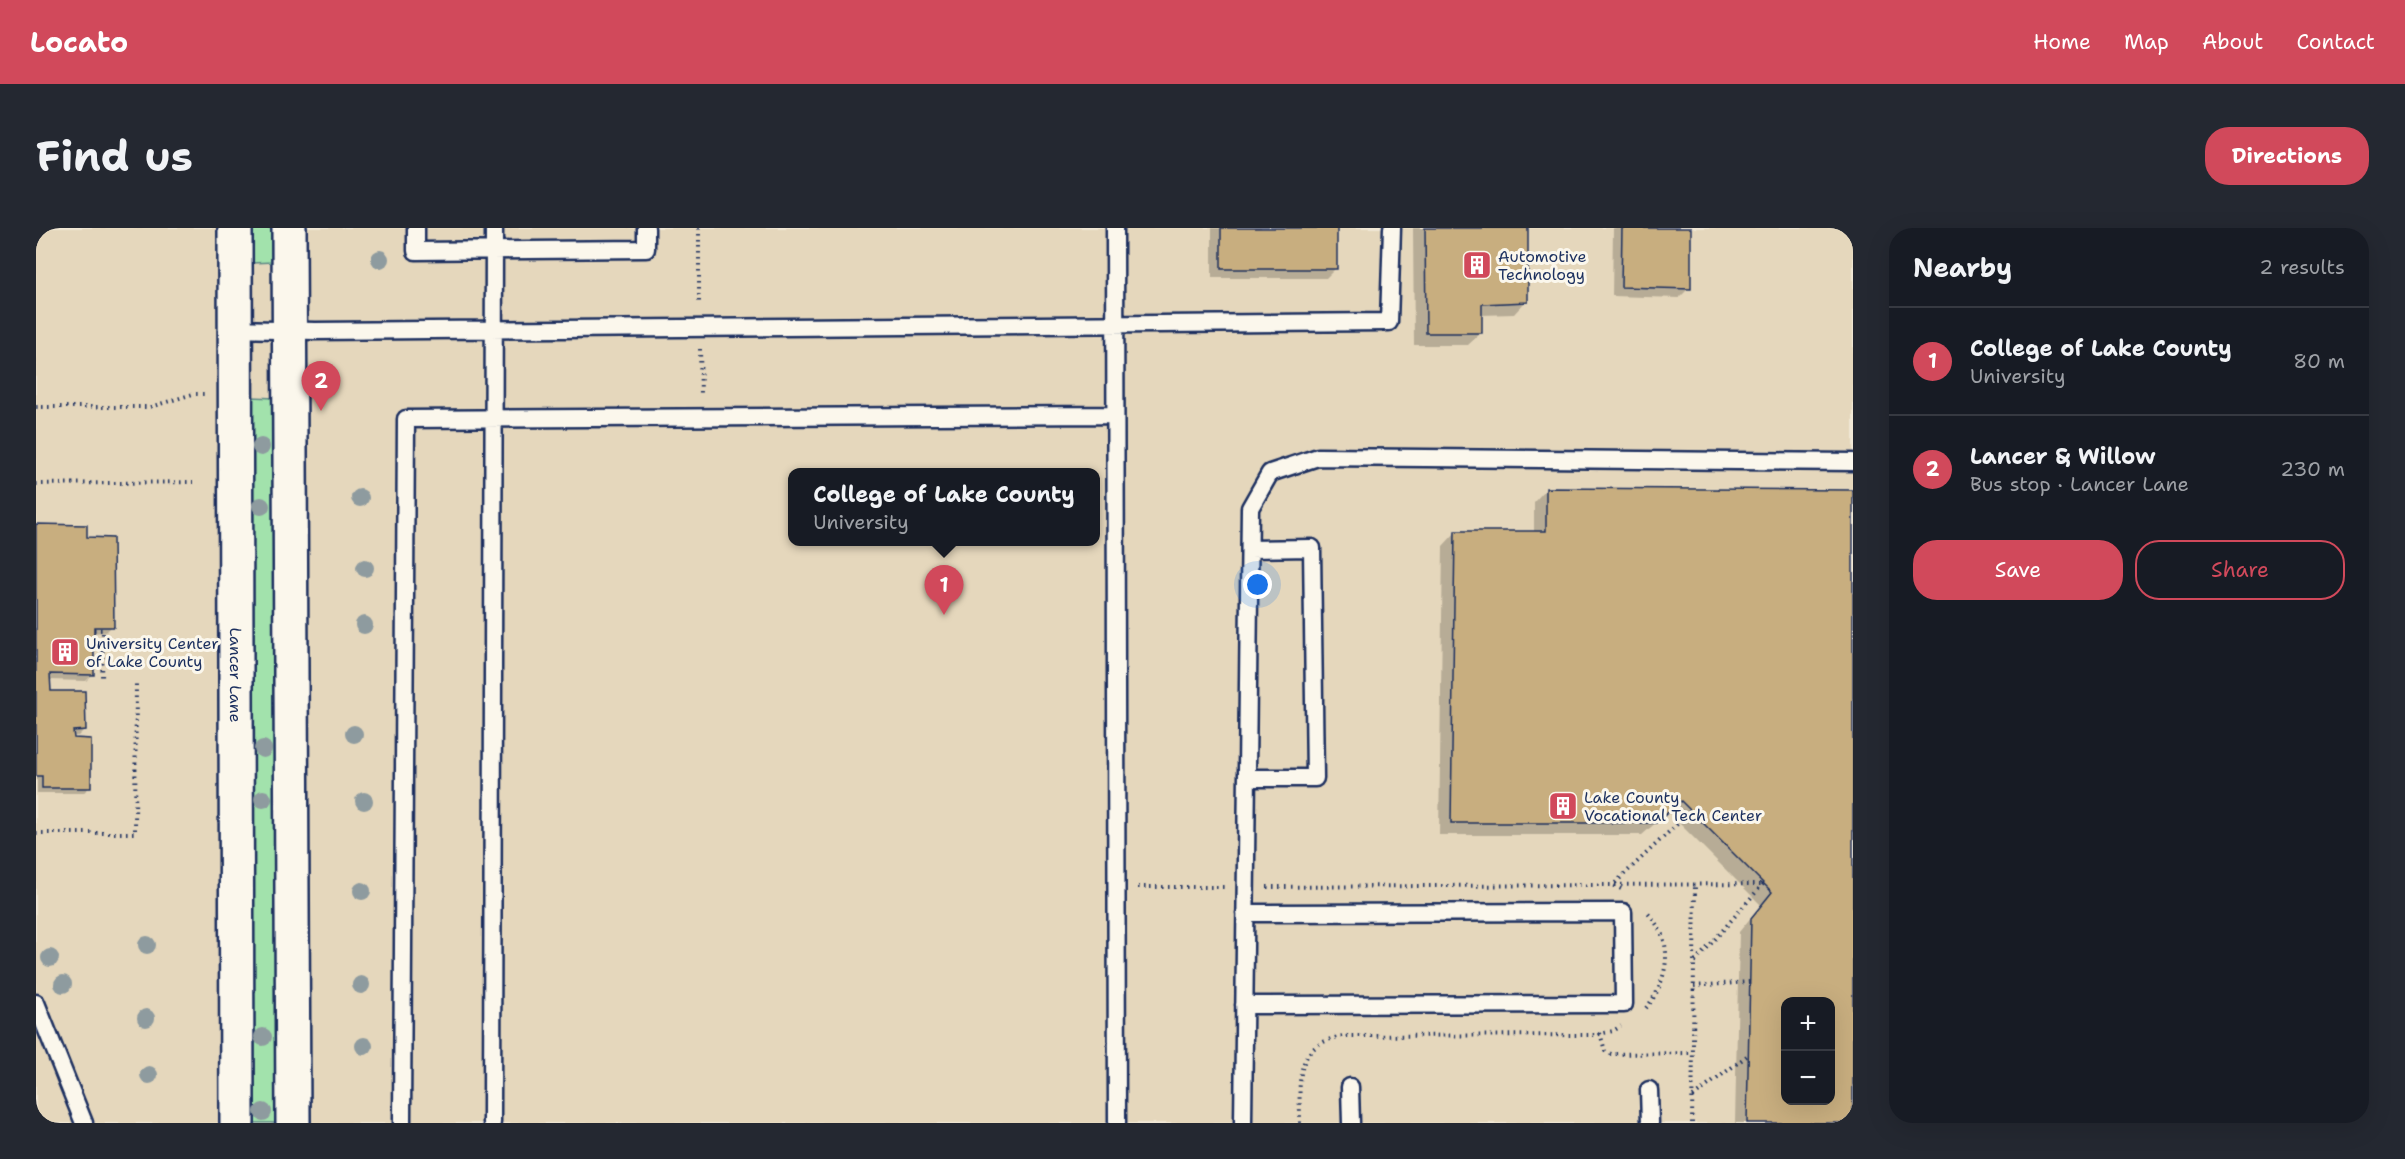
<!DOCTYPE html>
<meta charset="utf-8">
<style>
body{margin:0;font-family:"Shantell Sans",sans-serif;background:#242831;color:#f1f3f6}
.controls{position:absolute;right:18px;bottom:18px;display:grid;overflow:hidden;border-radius:12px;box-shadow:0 6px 24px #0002}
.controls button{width:54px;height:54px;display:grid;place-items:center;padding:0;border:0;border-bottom:2px solid #363941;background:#171b24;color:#f1f3f6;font:30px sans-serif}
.you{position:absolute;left:1222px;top:357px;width:21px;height:21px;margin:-15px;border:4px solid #fff;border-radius:50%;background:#1a73e8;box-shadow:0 0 0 9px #1a73e833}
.badge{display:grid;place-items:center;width:39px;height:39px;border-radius:50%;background:#d1495b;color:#fff;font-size:20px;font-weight:700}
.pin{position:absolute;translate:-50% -50px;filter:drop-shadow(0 2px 3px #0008)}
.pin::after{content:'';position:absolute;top:32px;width:21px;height:18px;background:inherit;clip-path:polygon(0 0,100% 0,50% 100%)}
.popup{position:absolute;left:752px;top:240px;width:312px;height:78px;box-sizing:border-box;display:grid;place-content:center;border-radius:12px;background:#171b24;filter:drop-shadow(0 2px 4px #0005);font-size:20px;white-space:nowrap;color:#9ea1a6}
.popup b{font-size:22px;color:#f1f3f6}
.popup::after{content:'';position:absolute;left:50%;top:100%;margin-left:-12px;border:12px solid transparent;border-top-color:#171b24}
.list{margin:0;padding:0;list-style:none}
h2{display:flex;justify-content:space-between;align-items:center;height:78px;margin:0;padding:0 24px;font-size:26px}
h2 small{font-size:20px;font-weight:400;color:#9ea1a6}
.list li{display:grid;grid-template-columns:39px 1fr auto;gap:18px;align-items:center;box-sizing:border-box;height:108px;padding:0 24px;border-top:2px solid #363941}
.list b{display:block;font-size:22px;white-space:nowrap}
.list p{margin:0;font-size:20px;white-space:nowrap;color:#9ea1a6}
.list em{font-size:20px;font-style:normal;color:#9ea1a6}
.actions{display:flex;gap:12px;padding:18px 24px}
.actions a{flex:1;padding:14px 0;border:2px solid #d1495b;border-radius:24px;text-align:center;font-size:21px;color:#d1495b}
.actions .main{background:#d1495b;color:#fff}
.map{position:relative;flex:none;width:1817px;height:895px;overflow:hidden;border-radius:24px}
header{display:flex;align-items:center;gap:36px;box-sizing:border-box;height:84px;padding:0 30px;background:#d1495b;color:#fff}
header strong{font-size:28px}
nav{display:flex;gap:33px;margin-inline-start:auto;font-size:21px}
.intro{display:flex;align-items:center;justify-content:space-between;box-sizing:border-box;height:144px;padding:0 36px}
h1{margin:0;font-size:42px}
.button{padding:15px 27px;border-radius:24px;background:#d1495b;color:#fff;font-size:21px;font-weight:700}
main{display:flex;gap:36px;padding:0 36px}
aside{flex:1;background:#171b24;border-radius:24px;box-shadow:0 6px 24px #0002}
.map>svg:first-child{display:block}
.built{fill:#e5d7bc;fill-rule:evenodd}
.green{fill:#a2e2ac;stroke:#5e8885;stroke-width:1.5}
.shadow{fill:#0003;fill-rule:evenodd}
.building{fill:#c8ae7f;stroke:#1b2f5e;stroke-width:1.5;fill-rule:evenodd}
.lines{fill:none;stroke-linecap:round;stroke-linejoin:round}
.service-casing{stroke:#1b2f5e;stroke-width:21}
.tertiary-casing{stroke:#1b2f5e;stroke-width:38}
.path{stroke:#1b2f5e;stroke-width:4;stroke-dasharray:1.5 4.5;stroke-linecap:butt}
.service{stroke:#fbf7ec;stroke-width:16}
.tertiary{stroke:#fbf7ec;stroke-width:33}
.tree{fill:#8e9b9f}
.labels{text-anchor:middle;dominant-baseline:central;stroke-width:6;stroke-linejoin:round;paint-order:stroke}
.poi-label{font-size:16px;fill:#1b2f5e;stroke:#fbf7ec;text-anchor:start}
.street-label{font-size:16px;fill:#1b2f5e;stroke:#fbf7ec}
</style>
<header>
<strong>Locato</strong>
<nav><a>Home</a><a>Map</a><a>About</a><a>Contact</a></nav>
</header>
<div class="intro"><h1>Find us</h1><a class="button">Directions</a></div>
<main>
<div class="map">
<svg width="1817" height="895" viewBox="0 0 1817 895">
<rect width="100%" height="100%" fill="#f1e8d6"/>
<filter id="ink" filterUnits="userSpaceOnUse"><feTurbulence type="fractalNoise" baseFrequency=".0167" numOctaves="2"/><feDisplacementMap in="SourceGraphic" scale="12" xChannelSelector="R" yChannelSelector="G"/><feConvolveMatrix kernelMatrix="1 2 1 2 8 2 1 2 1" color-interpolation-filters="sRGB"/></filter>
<g filter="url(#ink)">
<path class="built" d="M0 0H1817V895H0ZM756 244H1060V314H756ZM1750 774H1794V872H1750Z"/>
<path class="green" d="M216 0H236L237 34 216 35Z
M215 169 239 170 240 895H219Z"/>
<path class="shadow" d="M1176 0H1299V41L1290 50H1176Z
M1377 0H1490V73L1478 86 1445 87V105L1432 117H1378Z
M1577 0H1653V60L1643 70 1576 68Z
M1510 261 1817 263V895H1699L1703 704 1725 677 1632 584 1606 607H1403L1407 318 1419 305H1498V274ZM1750 774H1794V872H1750Z
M0 297 50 311 76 398 70 404 56 405V447L50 453 13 452V465L49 501 42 508H36L54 559 47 565H1Z"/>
<path class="building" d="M1185 0H1301V41H1185Z
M1389 0H1492V74L1446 76V105H1390Z
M1586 0H1655V61L1585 59Z
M1510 260 1817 262V895H1711L1715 690 1736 664 1645 573 1620 595H1415L1419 303H1510ZM1750 774H1794V872H1750Z
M0 296 51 297V309L77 310 78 399H58V447L14 446 15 463H49L50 502 37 503 38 510 55 511V560H6V548H0Z"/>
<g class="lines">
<g class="service-casing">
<path id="service" d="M380 0V23L610 21V0
M1079 0 1081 895
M198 101 279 103 1353 94 1356 0
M1211 550H1279L1276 320 1214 321
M0 775 48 895
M1208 777 1588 776 1587 684 1209 685
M1314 859 1315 895
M1613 862 1614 895
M366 895 370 191 1079 187
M456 895 458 0
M1207 895 1214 280 1234 245 1282 229 1817 234"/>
</g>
<g class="tertiary-casing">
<g id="tertiary">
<path id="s1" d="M199 0 201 895"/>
<path d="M253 0 257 895"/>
</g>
</g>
<path class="path" d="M663 0V77
M664 121 665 167
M0 179H114L157 166H170
M0 256 157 254
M58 402H67L66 452
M0 605H99L100 453
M1102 659H1188
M1231 659 1728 656
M1585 661 1577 657 1655 583
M1659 734 1727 656
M1658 758 1713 754
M1610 780C1628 759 1638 724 1622 699 1619 693 1614 688 1610 683
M1564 805 1569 823 1575 826 1657 825
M1657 869 1712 827
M1264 895C1264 854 1256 817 1307 808L1559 807 1577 803 1585 798
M1656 895 1659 656"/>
<use href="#service" class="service"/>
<use href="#tertiary" class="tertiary"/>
</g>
<g class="tree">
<circle cx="344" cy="31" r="9"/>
<circle cx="225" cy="219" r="9"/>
<circle cx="324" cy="270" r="9"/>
<circle cx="225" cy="278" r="9"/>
<circle cx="329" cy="340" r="9"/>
<circle cx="328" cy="397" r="9"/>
<circle cx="318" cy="506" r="9"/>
<circle cx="227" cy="521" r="9"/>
<circle cx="227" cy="571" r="9"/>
<circle cx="328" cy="573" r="9"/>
<circle cx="326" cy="663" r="9"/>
<circle cx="111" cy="717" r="9"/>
<circle cx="14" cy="730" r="9"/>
<circle cx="27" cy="756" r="9"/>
<circle cx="325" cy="757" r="9"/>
<circle cx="110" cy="790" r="9"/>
<circle cx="227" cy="809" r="9"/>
<circle cx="328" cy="818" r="9"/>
<circle cx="113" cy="847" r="9"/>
<circle cx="227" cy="884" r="9"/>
</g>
</g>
<defs>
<g id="building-square" transform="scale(1.5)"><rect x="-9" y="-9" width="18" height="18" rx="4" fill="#d1495b" stroke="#fbf7ec"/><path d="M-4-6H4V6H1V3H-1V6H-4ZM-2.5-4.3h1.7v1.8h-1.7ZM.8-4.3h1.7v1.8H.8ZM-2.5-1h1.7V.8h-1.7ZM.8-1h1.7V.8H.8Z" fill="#fff"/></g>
</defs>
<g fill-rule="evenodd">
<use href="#building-square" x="1441" y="37"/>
<use href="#building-square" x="29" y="424"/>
<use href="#building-square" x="1527" y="578"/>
</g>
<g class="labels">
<g class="poi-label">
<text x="1462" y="28">Automotive<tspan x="1462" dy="18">Technology</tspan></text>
<text x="50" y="415">University Center<tspan x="50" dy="18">of Lake County</tspan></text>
<text x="1548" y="569">Lake County<tspan x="1548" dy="18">Vocational Tech Center</tspan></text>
</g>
<g class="street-label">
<text stroke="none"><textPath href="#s1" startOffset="447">Lancer Lane</textPath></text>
</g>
</g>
</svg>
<div class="controls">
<button>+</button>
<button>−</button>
</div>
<div class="you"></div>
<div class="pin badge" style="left:908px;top:387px">1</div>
<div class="popup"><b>College of Lake County</b>University</div>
<div class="pin badge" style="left:285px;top:183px">2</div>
</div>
<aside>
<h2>Nearby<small>2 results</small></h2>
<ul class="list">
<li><span class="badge">1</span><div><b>College of Lake County</b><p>University</p></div><em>80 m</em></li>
<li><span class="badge">2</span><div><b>Lancer &amp; Willow</b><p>Bus stop · Lancer Lane</p></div><em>230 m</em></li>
</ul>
<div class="actions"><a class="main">Save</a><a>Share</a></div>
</aside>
</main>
